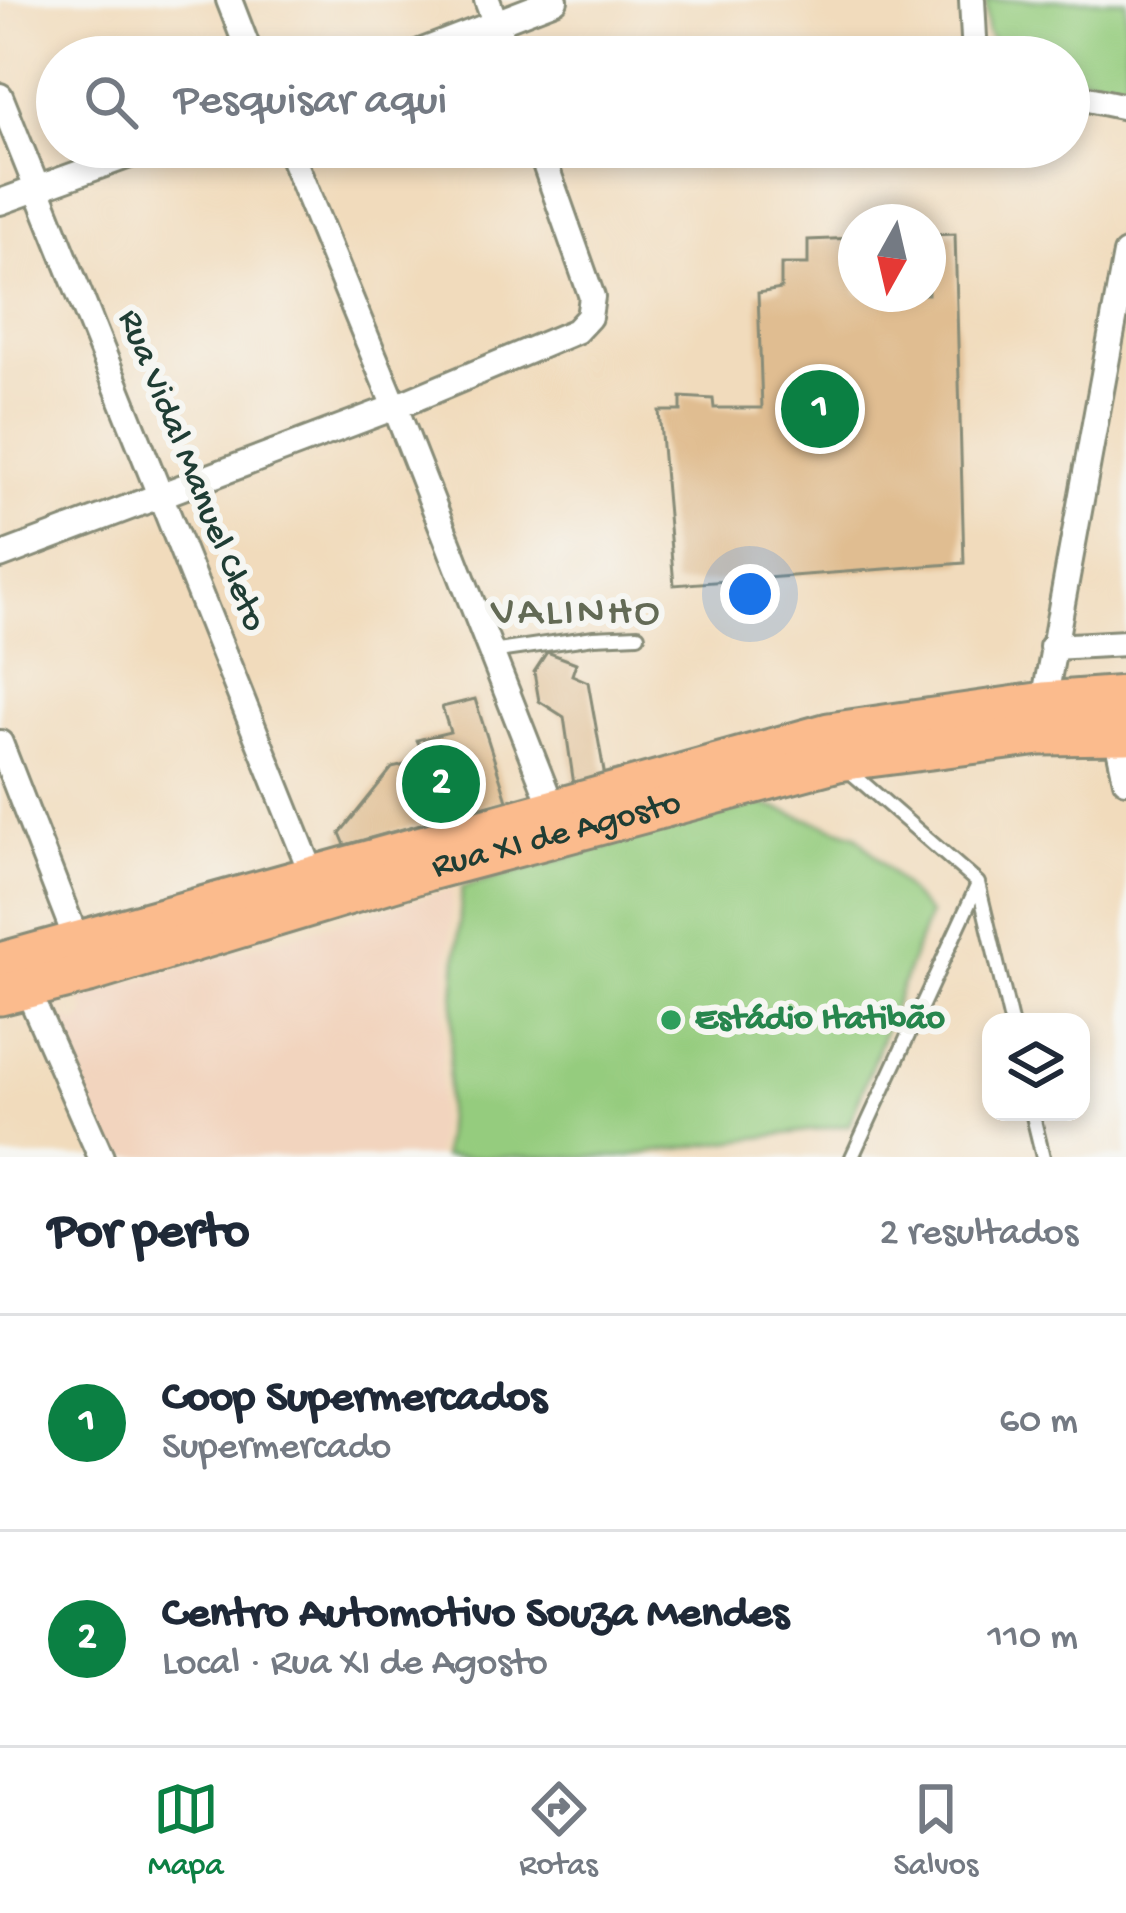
<!DOCTYPE html>
<html lang="pt">
<meta charset="utf-8">
<style>
body{margin:0;font-family:"Gochi Hand",sans-serif;background:#f6f6f7;color:#1f2937}
.controls{position:absolute;right:36px;bottom:36px;display:grid;overflow:hidden;border-radius:24px;box-shadow:0 6px 18px #0003}
.controls button{width:108px;height:108px;display:grid;place-items:center;padding:0;border:0;border-bottom:3px solid #e0e1e3;background:#fff;color:#1f2937;font:60px sans-serif}
.compass{position:absolute;left:838px;top:204px;width:108px;height:108px;border-radius:50%;background:#fff;box-shadow:0 6px 18px #0003;rotate:188deg}
.you{position:absolute;left:750px;top:594px;width:42px;height:42px;margin:-30px;border:9px solid #fff;border-radius:50%;background:#1a73e8;box-shadow:0 0 0 18px #1a73e833}
.badge{display:grid;place-items:center;width:78px;height:78px;border-radius:50%;background:#0b8043;color:#fff;font-size:39px;font-weight:700}
.pin{position:absolute;translate:-50% -50%;border:6px solid #fff;box-shadow:0 3px 12px #0006}
.list{margin:0;padding:0;list-style:none}
h2{display:flex;justify-content:space-between;align-items:center;height:156px;margin:0;padding:0 48px;font-size:51px}
h2 small{font-size:39px;font-weight:400;color:#747a83}
.list li{display:grid;grid-template-columns:78px 1fr auto;gap:36px;align-items:center;box-sizing:border-box;height:216px;padding:0 48px;border-top:3px solid #e0e1e3}
.list b{display:block;font-size:45px;white-space:nowrap}
.list p{margin:0;font-size:39px;white-space:nowrap;color:#747a83}
.list em{font-size:39px;font-style:normal;color:#747a83}
.icon{flex:none;width:66px;height:66px;fill:none;stroke:currentColor;stroke-width:2;stroke-linecap:round;stroke-linejoin:round}
.map{position:relative;flex:none;width:1126px;height:1157px;overflow:hidden}
.search{position:absolute;background:#fff;box-shadow:0 6px 18px #0003;left:36px;right:36px;top:36px;height:132px;display:flex;align-items:center;gap:30px;box-sizing:border-box;padding:0 42px;border-radius:66px;color:#747a83;font-size:45px}
.sheet{height:588px;background:#fff}
nav{display:flex;justify-content:space-around;align-items:center;box-sizing:border-box;height:168px;border-top:3px solid #e0e1e3;background:#fff;font-size:33px;color:#747a83}
nav a{display:grid;justify-items:center;gap:6px}
nav .on{color:#0b8043}
.map>svg:first-child{display:block}
.built{fill:#f2d4be}
.green{fill:#95cc7e;stroke:#5a8459;stroke-width:3}
.building{fill:#e0bd91}
.lines{fill:none;stroke-linecap:round;stroke-linejoin:round}
.lane-casing{stroke:#888c78;stroke-width:18}
.street-casing{stroke:#888c78;stroke-width:30}
.primary-casing{stroke:#888c78;stroke-width:45}
.lane{stroke:#fff;stroke-width:12}
.street{stroke:#fff;stroke-width:24}
.primary{stroke:#fbbb8d;stroke-width:39}
.leisure-dot{fill:#2e9e5b;stroke:#f6f6f2;stroke-width:4.5}
.labels{text-anchor:middle;dominant-baseline:central;stroke-width:12;stroke-linejoin:round;paint-order:stroke}
.street-label{font-size:36px;fill:#1f3d34;stroke:#f6f6f2}
.leisure-label{font-size:36px;font-weight:bold;fill:#27864d;stroke:#f6f6f2;text-anchor:start}
.quarter-label{font-size:42px;letter-spacing:3px;fill:#636a55;stroke:#f6f6f2}
</style>
<div class="map">
<svg width="1126" height="1157" viewBox="0 0 1126 1157">
<rect width="100%" height="100%" fill="#f6f6f2"/>
<filter id="ink" filterUnits="userSpaceOnUse"><feTurbulence type="fractalNoise" baseFrequency=".00833" numOctaves="2"/><feDisplacementMap in="SourceGraphic" scale="24" xChannelSelector="R" yChannelSelector="G"/><feConvolveMatrix kernelMatrix="1 2 1 2 8 2 1 2 1" color-interpolation-filters="sRGB"/></filter>
<filter id="wash" filterUnits="userSpaceOnUse"><feTurbulence type="fractalNoise" baseFrequency=".004" numOctaves="4" result="noise"/><feDisplacementMap in="SourceGraphic" scale="48" xChannelSelector="R" yChannelSelector="G"/><feGaussianBlur stdDeviation="2.7" result="paint"/><feColorMatrix in="noise" values="0 0 0 0 0 0 0 0 0 0 0 0 0 0 0 0 0 1.4 0 .05"/><feComposite in="paint" operator="in"/></filter>
<g filter="url(#wash)">
<rect width="100%" height="100%" fill="#f1dbbc"/>
<path class="built" d="M453 889 436 1157H114L55 1016 77 1023 86 1015 81 997Z"/>
<path class="green" d="M986 0H1126V81L1122 84 1069 75V57H1005L987 32Z
M760 803 856 835 929 914 849 1125 619 1157H443L462 887Z"/>
<g id="blocks">
<path class="building" d="M955 234 964 563 674 585 659 411H681V397L713 399 714 408H762L758 293 781 289V264H808V240L856 238V294H928V235Z
M547 652 576 663 572 675 588 682 605 777 574 785 564 717 539 701 534 672Z
M475 699 507 800 345 845 340 833 392 768 426 760 417 740 450 732 442 707Z"/>
</g>
</g>
<g filter="url(#ink)">
<use href="#blocks" fill-opacity="0" stroke="#888c78" stroke-width="3"/>
<g class="lines">
<g class="lane-casing">
<path id="lane" d="M491 652 594 637 638 635
M847 769 978 883 1011 1022
M1032 1112 1043 1157
M852 1157 978 884"/>
</g>
<g class="street-casing">
<path id="street" d="M229 0 251 57
M487 0 508 57
M972 0 975 57
M407 57 555 0
M1069 95 1126 107
M0 96 312 874
M288 147 395 407 552 807
M0 202 152 147
M0 556 395 407 576 331 589 317 592 297 539 147
M1052 647 1126 643
M1044 702 1126 254
M1116 734 1126 780
M0 743 77 941
M27 989 101 1157"/>
</g>
<g class="primary-casing">
<g id="primary">
<path d="M0 963 829 733 1044 702 1126 696"/>
<path id="s1" d="M0 995 89 973 426 871 838 761 1040 735 1126 734"/>
</g>
</g>
<use href="#lane" class="lane"/>
<use href="#street" class="street"/>
<use href="#primary" class="primary"/>
</g>
</g>
<circle class="leisure-dot" cx="671" cy="1020" r="12"/>
<g class="labels">
<g class="street-label">
<text transform="translate(190 471) rotate(68)">Rua Vidal Manuel Cleto</text>
<text stroke="none"><textPath href="#s1" startOffset="579">Rua XI de Agosto</textPath></text>
</g>
<g class="leisure-label">
<text x="695" y="1020">Estádio Itatibão</text>
</g>
<g class="quarter-label">
<text x="577" y="614">VALINHO</text>
</g>
</g>
</svg>
<div class="controls">
<button><svg class="icon" aria-label="layers" viewBox="0 0 24 24"><path d="M12 4l9 5-9 5-9-5zM3 14l9 5 9-5"/></svg></button>
</div>
<svg class="compass" viewBox="-18 -18 36 36"><path d="M0-13l5 13h-10z" fill="#e53935"/><path d="M0 13l5-13h-10z" fill="#747a83"/></svg>
<div class="you"></div>
<div class="pin badge" style="left:820px;top:409px">1</div>
<div class="pin badge" style="left:441px;top:784px">2</div>
<div class="search"><svg class="icon" aria-label="search" viewBox="0 0 24 24"><circle cx="10" cy="10" r="6"/><path d="M15 15l6 6"/></svg>Pesquisar aqui</div>
</div>
<section class="sheet">
<h2>Por perto<small>2 resultados</small></h2>
<ul class="list">
<li><span class="badge">1</span><div><b>Coop Supermercados</b><p>Supermercado</p></div><em>60 m</em></li>
<li><span class="badge">2</span><div><b>Centro Automotivo Souza Mendes</b><p>Local · Rua XI de Agosto</p></div><em>110 m</em></li>
</ul>
</section>
<nav>
<a class="on"><svg class="icon" aria-label="map" viewBox="0 0 24 24"><path d="M3 6l6-2 6 2 6-2v14l-6 2-6-2-6 2zM9 4v14M15 6v14"/></svg>Mapa</a>
<a><svg class="icon" aria-label="directions" viewBox="0 0 24 24"><path d="M12 3l9 9-9 9-9-9zM9 14v-3h6M13 9l2 2-2 2"/></svg>Rotas</a>
<a><svg class="icon" aria-label="saved" viewBox="0 0 24 24"><path d="M7 4h10v16l-5-4-5 4z"/></svg>Salvos</a>
</nav>
